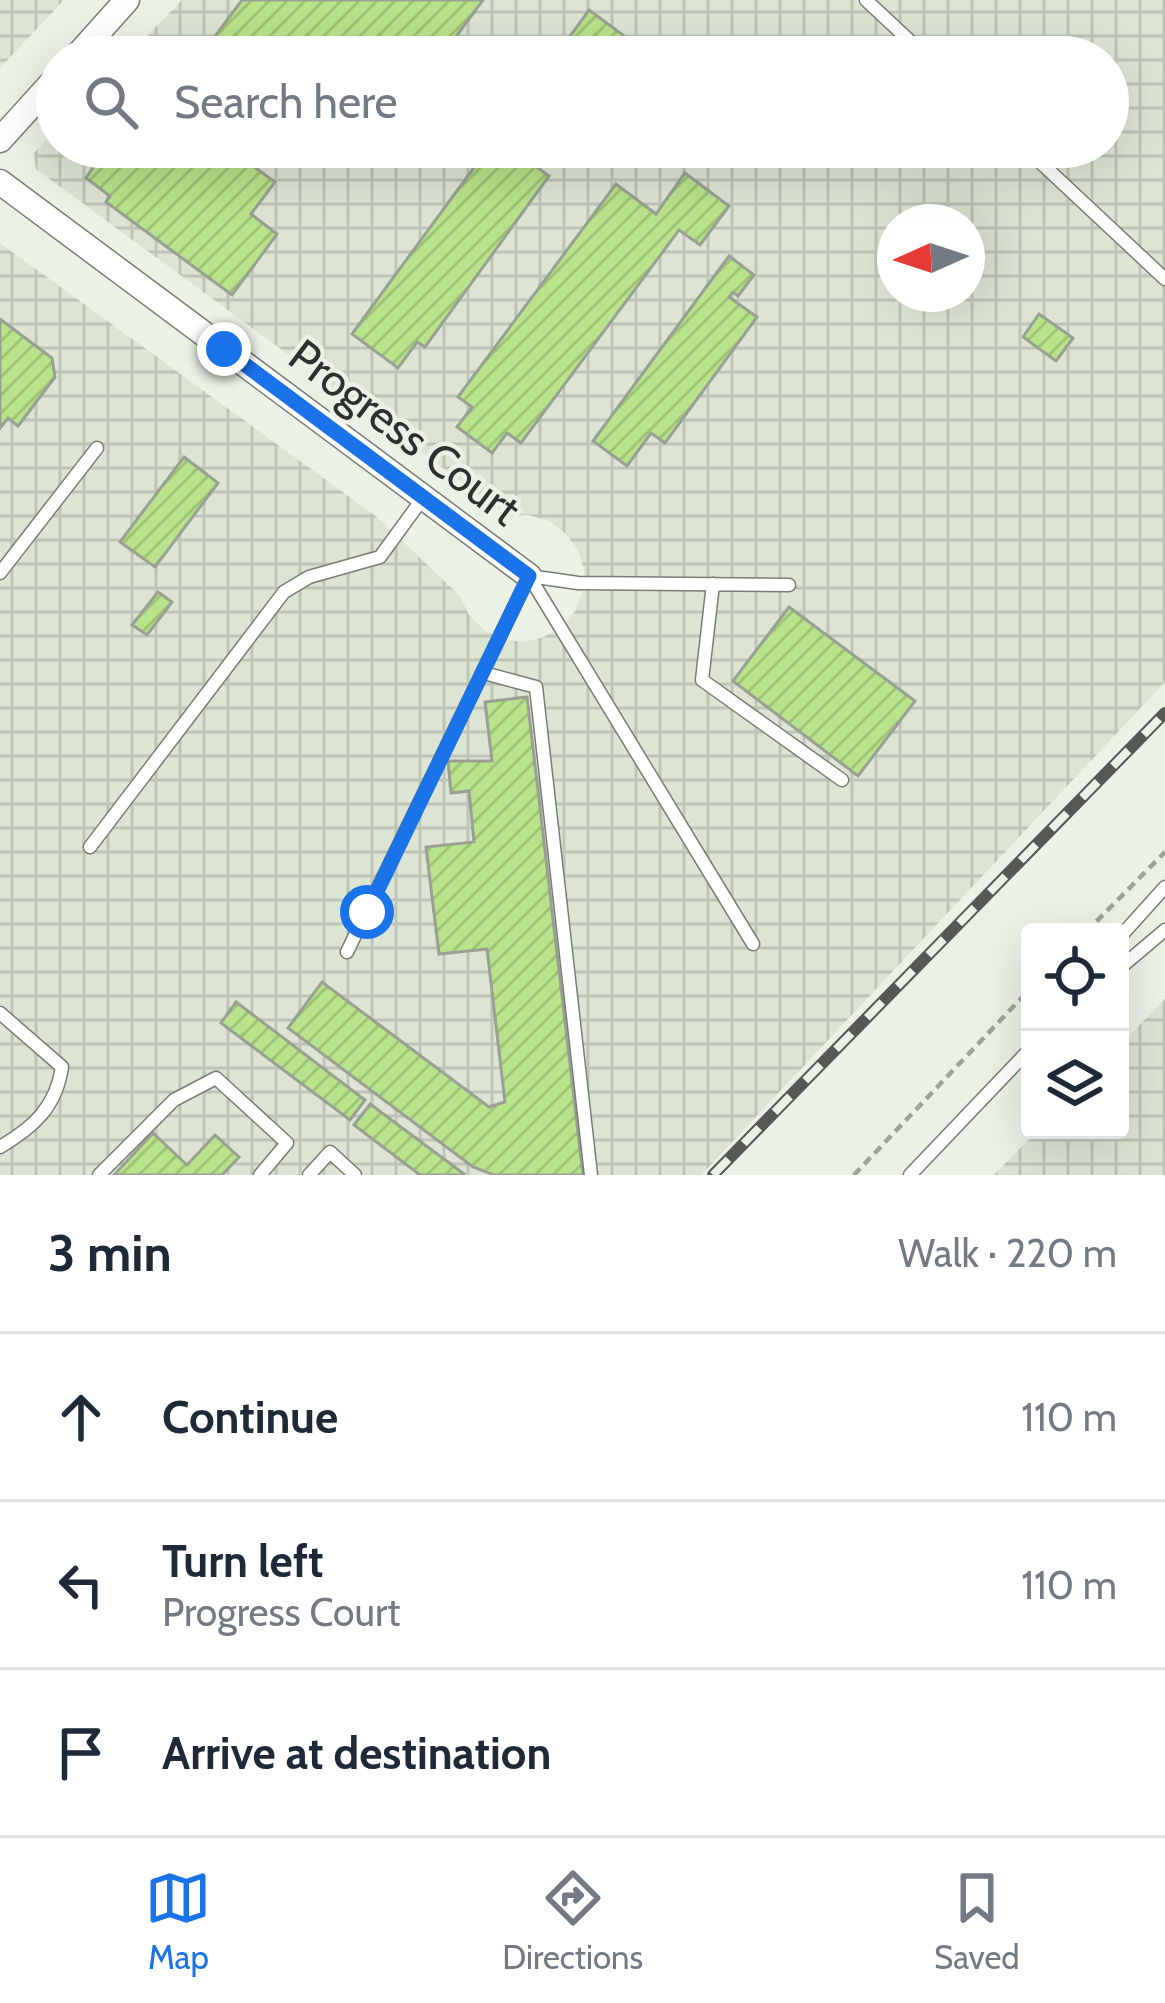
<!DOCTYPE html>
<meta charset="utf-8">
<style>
body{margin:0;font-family:Cabin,sans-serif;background:#f2f2f3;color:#1f2937}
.controls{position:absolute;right:36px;bottom:36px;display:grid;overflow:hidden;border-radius:12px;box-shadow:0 12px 48px #0002}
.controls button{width:108px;height:108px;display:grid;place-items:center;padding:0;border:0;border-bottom:3px solid #e0e1e3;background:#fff;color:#1f2937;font:60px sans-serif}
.compass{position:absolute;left:877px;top:204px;width:108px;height:108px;border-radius:50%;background:#fff;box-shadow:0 12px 48px #0002;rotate:267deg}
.stop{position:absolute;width:36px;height:36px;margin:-27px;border:9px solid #1a73e8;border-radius:50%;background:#fff}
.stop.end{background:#1a73e8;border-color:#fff;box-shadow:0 3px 12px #0008}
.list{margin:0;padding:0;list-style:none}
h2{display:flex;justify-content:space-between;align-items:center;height:156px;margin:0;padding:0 48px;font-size:51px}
h2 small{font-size:39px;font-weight:400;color:#747a83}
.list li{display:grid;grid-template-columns:78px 1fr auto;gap:36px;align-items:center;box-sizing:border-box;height:168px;padding:0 48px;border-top:3px solid #e0e1e3}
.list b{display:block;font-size:45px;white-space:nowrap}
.list p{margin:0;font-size:39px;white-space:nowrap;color:#747a83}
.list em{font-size:39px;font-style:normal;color:#747a83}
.icon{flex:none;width:66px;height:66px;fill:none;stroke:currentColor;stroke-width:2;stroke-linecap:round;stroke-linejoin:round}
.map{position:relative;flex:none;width:1165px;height:1175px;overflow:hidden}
.search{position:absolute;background:#fff;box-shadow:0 12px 48px #0002;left:36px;right:36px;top:36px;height:132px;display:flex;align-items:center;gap:30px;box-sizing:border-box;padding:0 42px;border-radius:66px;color:#747a83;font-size:45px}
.sheet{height:660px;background:#fff}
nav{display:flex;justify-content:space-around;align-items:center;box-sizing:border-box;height:168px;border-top:3px solid #e0e1e3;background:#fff;font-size:33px;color:#747a83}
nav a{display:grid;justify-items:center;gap:6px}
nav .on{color:#1a73e8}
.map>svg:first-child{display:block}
.industrial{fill:url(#industrial-grid);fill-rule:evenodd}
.building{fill:url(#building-hatch);stroke:#9ba095;stroke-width:3}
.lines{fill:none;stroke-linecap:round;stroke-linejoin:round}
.service-casing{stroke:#787e74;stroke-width:15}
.minor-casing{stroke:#787e74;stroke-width:27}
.path{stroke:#9fa39a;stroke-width:4.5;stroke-dasharray:9 6;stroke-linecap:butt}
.service{stroke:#fff;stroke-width:12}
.minor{stroke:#fff;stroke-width:24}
.rail-casing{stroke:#555853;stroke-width:12}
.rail{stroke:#ebf1e5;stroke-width:8;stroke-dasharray:22;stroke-linecap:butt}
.route{stroke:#1a73e8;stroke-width:15}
.labels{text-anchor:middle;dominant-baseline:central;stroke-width:9;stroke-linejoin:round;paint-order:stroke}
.street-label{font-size:45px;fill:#2e302c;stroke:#ebf1e5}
</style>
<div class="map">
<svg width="1165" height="1175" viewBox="0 0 1165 1175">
<defs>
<pattern id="industrial-grid" width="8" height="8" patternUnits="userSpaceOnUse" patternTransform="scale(3)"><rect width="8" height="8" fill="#dce5d4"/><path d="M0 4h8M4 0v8" fill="none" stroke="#bdc5b6"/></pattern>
<pattern id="building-hatch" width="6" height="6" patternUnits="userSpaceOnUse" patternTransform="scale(3)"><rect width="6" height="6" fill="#b9e38a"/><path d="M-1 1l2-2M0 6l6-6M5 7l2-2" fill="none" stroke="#9fc377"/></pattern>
</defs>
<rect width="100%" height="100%" fill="#ebf1e5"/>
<path class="industrial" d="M0 0H64L0 68Z
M182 0H1165V682L701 1175H0V243L377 517 460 596 469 615 484 630 503 639 523 642 544 637 562 626 575 611 583 591 584 570 578 550 566 534 549 521 529 515 508 516 36 169 34 153 57 129V147H1108V57H127ZM895 222H967V294H895Z
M1165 999V1175H994L1038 1130H1120V1045Z"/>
<path class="building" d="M242 0H483L441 57H229L210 43Z
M589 10 623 35 608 57H555Z
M227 147 275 182 251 214 277 234 232 295 106 202 110 196 86 178 107 147Z
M489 147H542L531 163 549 176 425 347 417 342 398 368 352 334Z
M685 173 729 206 700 245 679 230 521 443 507 433 492 453 457 427 472 407 458 397 616 184 656 214Z
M729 256 754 275 738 296 733 292 729 297 757 317 665 443 651 433 627 466 593 441Z
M1039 314 1073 338 1056 361 1023 337Z
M0 319 52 358 55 377 18 426 8 418 0 428Z
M184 457 218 483 155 567 120 542Z
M158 592 172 602 147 635 132 625Z
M789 607 915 701 858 776 733 681Z
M527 697 583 1175H494L473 1167 288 1028 322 982 489 1107 505 1102 487 949 439 954 426 847 474 842 469 791 451 793 448 761H492L485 702Z
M236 1002 365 1100 350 1120 221 1023Z
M370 1104 464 1174 463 1175H420L354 1125Z
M153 1133 187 1165 215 1135 239 1157 222 1175H114Z"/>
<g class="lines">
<g class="service-casing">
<path id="service" d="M866 0 927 57
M1024 147 1165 279
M0 573 97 448
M529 576 753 944
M529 576 578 583 789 585
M713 584 702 680 842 780
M484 673 536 687 591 1175
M90 847 284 592 309 577 380 557 423 498
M1120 937 1165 887
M347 952 529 576
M1120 968 1165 930
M0 1013 62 1067C56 1107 34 1127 0 1147
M99 1175 174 1100 216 1078 287 1143 260 1175
M309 1175 330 1152 355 1175
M910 1175 1030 1049"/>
</g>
<g class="minor-casing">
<path id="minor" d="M76 57 127 0
M0 140 57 77
M0 182 529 576"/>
</g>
<path class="path" d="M1086 932 1165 852
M854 1175 1030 989"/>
<use href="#service" class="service"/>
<use href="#minor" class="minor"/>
<g class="rail-casing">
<path id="rail" d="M713 1175 1165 713"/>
</g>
<use href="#rail" class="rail"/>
</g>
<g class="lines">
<path class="route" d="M224 349 529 576 367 912"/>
</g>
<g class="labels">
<g class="street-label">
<text transform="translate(405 432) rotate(37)">Progress Court</text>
</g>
</g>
</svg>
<div class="controls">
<button><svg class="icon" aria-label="locate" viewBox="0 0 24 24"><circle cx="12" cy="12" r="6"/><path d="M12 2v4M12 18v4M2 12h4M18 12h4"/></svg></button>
<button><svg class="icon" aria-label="layers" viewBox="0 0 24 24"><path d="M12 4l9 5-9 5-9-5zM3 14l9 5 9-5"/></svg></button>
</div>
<svg class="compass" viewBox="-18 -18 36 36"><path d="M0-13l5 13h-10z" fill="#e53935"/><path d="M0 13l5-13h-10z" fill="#747a83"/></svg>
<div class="stop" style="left:367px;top:912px"></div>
<div class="stop end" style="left:224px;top:349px"></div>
<div class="search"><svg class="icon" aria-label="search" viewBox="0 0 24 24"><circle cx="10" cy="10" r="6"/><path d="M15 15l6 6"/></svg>Search here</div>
</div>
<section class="sheet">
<h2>3 min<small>Walk · 220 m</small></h2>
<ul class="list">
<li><svg class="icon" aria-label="ahead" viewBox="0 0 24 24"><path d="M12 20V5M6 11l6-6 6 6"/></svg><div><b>Continue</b></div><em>110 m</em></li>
<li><svg class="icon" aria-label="left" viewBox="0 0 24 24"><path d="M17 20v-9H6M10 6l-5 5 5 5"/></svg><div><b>Turn left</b><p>Progress Court</p></div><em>110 m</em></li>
<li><svg class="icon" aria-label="arrive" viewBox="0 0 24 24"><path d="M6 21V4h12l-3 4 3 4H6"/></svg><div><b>Arrive at destination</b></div></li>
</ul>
</section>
<nav>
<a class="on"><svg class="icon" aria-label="map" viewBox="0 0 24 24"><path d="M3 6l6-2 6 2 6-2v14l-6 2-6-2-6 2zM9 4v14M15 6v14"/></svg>Map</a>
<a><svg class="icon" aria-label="directions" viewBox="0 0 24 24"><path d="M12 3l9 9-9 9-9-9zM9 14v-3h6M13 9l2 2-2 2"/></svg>Directions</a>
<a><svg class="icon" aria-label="saved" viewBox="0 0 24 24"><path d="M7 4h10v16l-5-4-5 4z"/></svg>Saved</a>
</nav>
